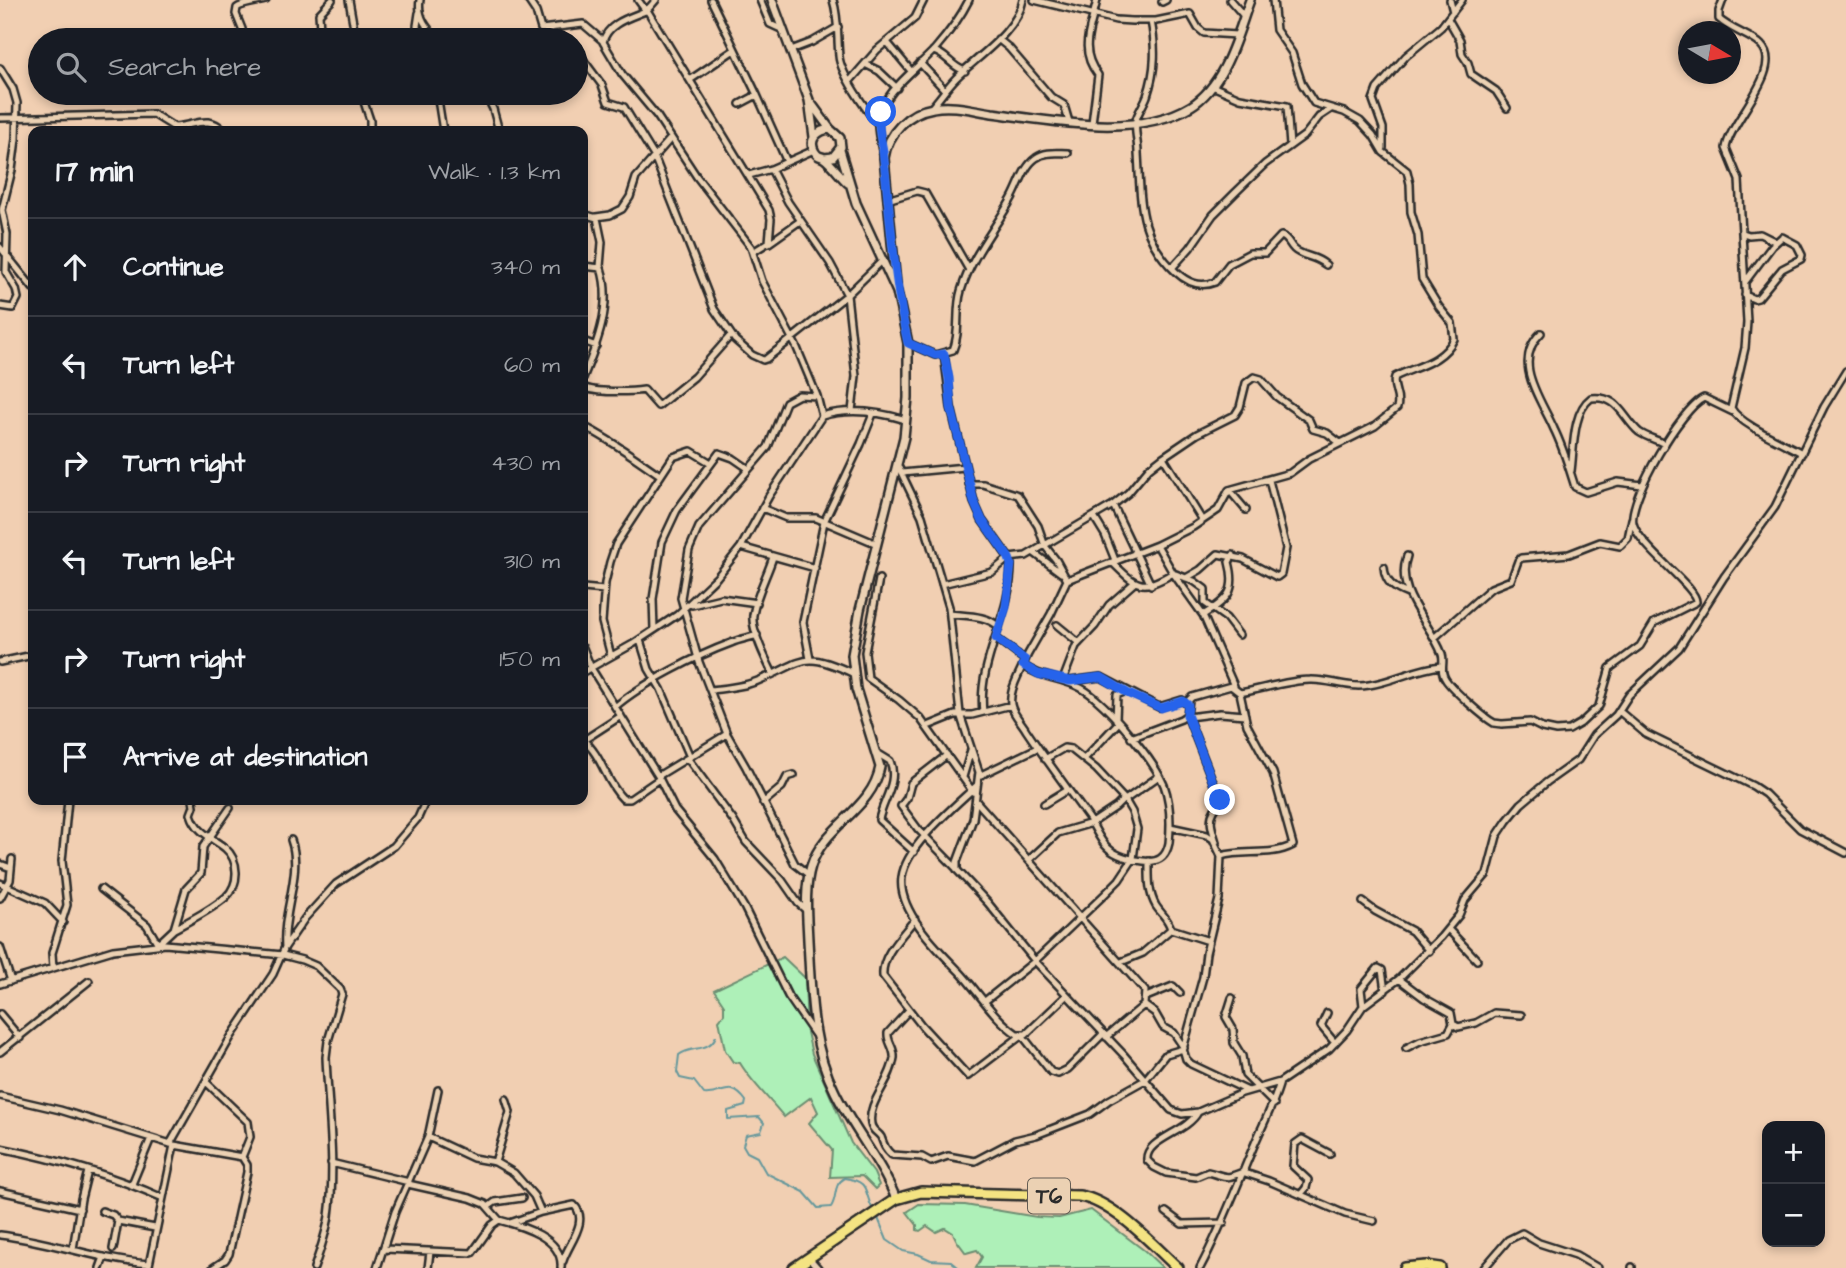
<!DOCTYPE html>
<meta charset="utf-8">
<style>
body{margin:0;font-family:"Architects Daughter",sans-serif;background:#20242c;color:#f1f3f6}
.controls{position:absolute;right:21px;bottom:21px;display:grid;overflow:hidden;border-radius:14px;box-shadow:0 4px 10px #0003}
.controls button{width:63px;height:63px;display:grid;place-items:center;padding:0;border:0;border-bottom:2px solid #363941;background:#171b24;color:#f1f3f6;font:35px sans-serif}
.compass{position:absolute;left:1678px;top:21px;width:63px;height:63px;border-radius:50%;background:#171b24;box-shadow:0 4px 10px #0003;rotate:100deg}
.stop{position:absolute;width:21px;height:21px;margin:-16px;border:5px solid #2563eb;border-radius:50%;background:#fff}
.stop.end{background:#2563eb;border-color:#fff;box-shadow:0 2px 7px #0008}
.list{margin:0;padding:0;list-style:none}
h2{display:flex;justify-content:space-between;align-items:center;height:91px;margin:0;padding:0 28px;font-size:30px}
h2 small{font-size:23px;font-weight:400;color:#9ea1a6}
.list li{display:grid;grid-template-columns:46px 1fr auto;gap:21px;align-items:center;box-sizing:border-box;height:98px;padding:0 28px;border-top:2px solid #363941}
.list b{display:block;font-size:26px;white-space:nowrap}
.list em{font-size:23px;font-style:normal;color:#9ea1a6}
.icon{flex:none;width:38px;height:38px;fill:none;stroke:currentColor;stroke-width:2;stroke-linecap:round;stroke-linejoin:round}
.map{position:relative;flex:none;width:1846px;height:1268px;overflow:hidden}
.search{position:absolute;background:#171b24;box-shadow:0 4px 10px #0003;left:28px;top:28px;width:560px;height:77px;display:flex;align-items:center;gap:18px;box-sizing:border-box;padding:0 24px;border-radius:38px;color:#9ea1a6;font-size:26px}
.panel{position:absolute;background:#171b24;box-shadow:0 4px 10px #0003;left:28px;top:126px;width:560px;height:679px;border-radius:14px}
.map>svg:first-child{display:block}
.green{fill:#aef0b8;stroke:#6c8e72;stroke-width:2}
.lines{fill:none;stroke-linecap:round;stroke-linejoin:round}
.stream{stroke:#66989c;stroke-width:2}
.minor-casing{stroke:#2b2b2b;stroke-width:10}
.secondary-casing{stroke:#2b2b2b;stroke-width:12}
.trunk-casing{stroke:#2b2b2b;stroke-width:14}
.minor{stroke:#ebd1b3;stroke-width:5}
.secondary{stroke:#ebd1b3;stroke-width:7}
.trunk{stroke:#f4e382;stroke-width:9}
.route{stroke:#2563eb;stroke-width:9}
.labels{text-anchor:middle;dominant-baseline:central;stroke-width:5;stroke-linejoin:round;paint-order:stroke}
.shield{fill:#ebd1b3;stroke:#655d54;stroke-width:2}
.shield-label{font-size:21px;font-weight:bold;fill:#2b2b2b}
</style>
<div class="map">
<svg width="1846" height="1268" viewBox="0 0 1846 1268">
<rect width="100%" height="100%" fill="#f1cfb2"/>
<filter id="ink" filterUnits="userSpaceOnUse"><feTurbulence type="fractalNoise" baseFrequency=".0143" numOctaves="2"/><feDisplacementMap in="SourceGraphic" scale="14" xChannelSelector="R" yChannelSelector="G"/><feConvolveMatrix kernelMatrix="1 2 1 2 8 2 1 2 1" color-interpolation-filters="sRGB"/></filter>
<g filter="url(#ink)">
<path class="green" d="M783 957 805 978 807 1032 812 1054 851 1143 874 1173 879 1185 875 1189 862 1176 830 1177 832 1150 809 1123 818 1112 811 1097 784 1117C769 1098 752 1083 740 1063L733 1062 725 1050 719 1020 724 1014V1005L714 990Z
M919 1204 965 1205 1037 1217 1059 1218 1091 1210 1145 1251 1163 1268H976L982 1257 977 1250 966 1253 957 1241 953 1233 945 1228 936 1232 927 1226 920 1231 917 1230V1225L907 1212Z"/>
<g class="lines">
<path class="stream" d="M716 1036C709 1053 691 1045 679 1055L677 1072 680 1078 694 1081 704 1094C723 1096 730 1079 746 1101L745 1106 728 1111V1119L759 1117 764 1123 761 1132 746 1135 743 1145 747 1152 757 1157 766 1173 804 1192 818 1208 831 1207C838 1197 832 1185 845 1178 871 1182 863 1191 873 1210
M878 1218 887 1240 903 1251 918 1254 931 1260 951 1261 959 1268"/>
<g class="minor-casing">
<path id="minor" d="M349 0 356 40
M420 0C417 17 427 28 438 40
M528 0 536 12 541 29 583 24 603 41
M638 0 646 11
M656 0C652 4 649 10 643 12 628 18 607 24 603 42L622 74 657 116 697 177 751 247 762 281 797 348 817 396
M711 0 757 95 787 162
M760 0 770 24 783 30
M833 0C839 19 837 36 839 56 840 73 866 110 878 124
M1034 0 1116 20 1132 21H1156L1190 14 1198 28 1204 33 1237 35
M1230 0 1244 16
M1450 0 1453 12
M1723 0 1719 11V19C1731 30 1752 36 1761 45 1785 69 1730 121 1726 148L1739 180 1747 322 1745 348 1731 408C1740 425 1784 443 1802 453
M1162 2 1166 0
M647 10 769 210 771 219 769 242 753 252
M419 13 417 26 421 40
M1448 19 1460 40 1462 54 1468 63 1471 74 1496 91 1507 108
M1151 21C1156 47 1156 70 1147 96 1144 104 1138 112 1136 120 1134 130 1138 142 1138 153 1141 201 1138 237 1176 272 1188 283 1200 288 1215 282L1229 264 1250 253H1265L1281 236C1290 238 1289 248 1298 252 1309 258 1315 256 1326 265
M242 29 236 14 237 8C241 4 258 2 266 0
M546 30 567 40
M998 39 1009 48 1051 97 1064 105 1069 122
M318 40 320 29 319 14 332 0
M887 42 911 71
M576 50 602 85 608 102 624 107 654 156 714 309 735 340 752 355 763 360 766 359 847 295 883 260
M791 50 812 42 838 27
M933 51C947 54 951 67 965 71
M920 63 945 90
M865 64 879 71 897 88
M0 68 13 89 17 103 16 139 12 170 2 210 7 234 6 272 16 289 18 298 13 308 0 306
M690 80 734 50
M850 81 877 50 915 18 924 0
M1212 86 1240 98 1287 106 1290 146
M361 93 370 120V131
M437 93 443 131
M485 93 493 109 499 131
M363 98 401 93
M740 104 757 95
M931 108C940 98 947 87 956 78 978 56 1017 32 1023 0
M0 118 153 114 174 127C193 126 210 114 224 131
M1092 123 1098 75C1078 49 1091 29 1097 0
M1383 148V128L1373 100 1377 89 1406 56 1441 27 1462 0
M883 155C881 145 877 132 878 122 882 92 916 70 935 49 948 34 960 18 969 0
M771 169 788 202 830 263 847 295 856 376 852 411
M749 175 771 169 814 150
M887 200 917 191 925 193 969 270
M583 214 597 218 602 242 600 267
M596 217 610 215 622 209 630 197 636 178 671 138
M1743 233 1749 235 1760 234 1776 242
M769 243 800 221
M0 247 33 288
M583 266 601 268C613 305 597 344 583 378
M1172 268 1190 248 1213 215 1235 193 1265 164 1305 135 1319 117 1331 109
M1745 282 1772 246 1782 237 1797 245 1802 255 1801 259 1782 269 1758 298 1754 299 1745 295
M1541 333C1511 362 1541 399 1554 429 1563 447 1569 468 1575 487L1586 492 1618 482 1642 485
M583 341 596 346
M908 343 935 355 953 350C961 332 955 310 961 291 971 257 994 230 1011 200 1019 187 1023 167 1036 158 1045 151 1057 153 1068 153
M944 354 951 407 974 502 982 520 1009 558 1011 564C1012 615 977 661 983 712
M583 387C594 393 630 392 644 390L658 406 694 377 731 335
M583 426C610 439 635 458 660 475
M1163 457 1202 520
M898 466 922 516 949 607 960 714 979 772 973 819 957 862V870L988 903 1035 961 1124 1055 1171 1110 1182 1114 1198 1112 1242 1093 1280 1082 1329 1049 1347 1030 1363 1006 1399 979 1441 937 1459 915 1465 900 1487 874 1497 836 1507 821 1521 804 1547 782 1578 760 1594 735 1616 715 1629 695 1679 648 1724 577 1775 507 1824 407 1846 371
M1571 471C1574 450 1572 412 1591 398 1619 395 1622 417 1639 432 1646 437 1657 440 1665 444
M902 473 965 467
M969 484H983L1018 495 1038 526 1045 546 1056 560 1067 580 1051 614 1028 654C1026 658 1024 663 1022 667 1017 678 1007 696 1012 708 1015 716 1022 723 1026 730 1046 760 1067 788 1088 817 1095 827 1099 840 1108 848 1116 856 1132 860 1143 861 1158 863 1166 858 1169 843 1171 823 1171 804 1164 785 1153 759 1116 716 1095 698 1071 676 1043 681 1023 665
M1229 490 1246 510
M1113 505 1151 585
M762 508 786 518H816L877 544
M1094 517 1105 535 1115 560
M1157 545 1173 573 1203 615 1234 686
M741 547 815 568
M1033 552 1061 573
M1407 556C1394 592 1430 622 1442 654 1445 663 1439 671 1446 680 1453 690 1483 717 1494 723L1502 724 1530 722 1542 728 1556 731 1569 730 1581 723 1599 706 1610 668 1640 646 1654 623 1696 602C1698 588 1638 546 1633 523 1628 498 1682 407 1704 398L1733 412
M1112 562C1136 586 1142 592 1173 573L1194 581 1205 589V603L1226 618 1239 635
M1384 567C1385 583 1395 589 1408 594
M1186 578 1200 570 1218 554 1243 559 1277 577 1281 574 1286 548 1269 480
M879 579 865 652 868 678 899 700 920 718 973 792
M1067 580 1157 545 1193 527 1218 510 1229 490 1290 473 1309 459 1375 426 1397 408C1401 396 1391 387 1395 377 1416 366 1442 363 1454 339L1452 323 1439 307 1422 279 1418 235 1411 212 1410 184 1407 171 1383 152 1373 135 1360 121 1344 112 1314 103 1302 84 1292 53 1276 30 1273 0
M942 584 992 572 1009 558 1026 556 1113 505 1128 493 1149 468 1163 457 1197 434 1235 415 1240 407 1246 383 1254 377 1261 379 1277 397 1309 420 1313 429 1327 433 1340 443
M583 588 604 590
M692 605 721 598 757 603
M950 614C966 616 988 615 999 627
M1203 615C1228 600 1237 591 1229 562L1233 555
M1057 625 1079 643
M654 630 653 599 662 542 677 510 719 453 733 458 749 469
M996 638 1025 660
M1434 638 1491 588 1511 580 1518 561 1521 558 1569 554 1600 542 1620 546 1628 538 1632 519
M640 640 649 669 661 689 690 757
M583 648 591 668 658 776 675 810 715 859 744 907 788 996 815 1035
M611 656 602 622 605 583 610 562 616 544 673 457 691 451 711 463
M810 659 803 622 824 522 861 444 873 414
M0 662 33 655
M583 672 633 644 677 615 717 577 741 547 769 496 822 416C849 408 879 412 906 420
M773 674C766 660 751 630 753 615 756 595 767 576 773 557
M1063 680 1076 646 1095 626 1109 605 1134 583
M1070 681 1101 677 1159 707 1182 700 1188 705
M711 690C726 688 745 687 760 680 805 661 803 650 852 673
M1240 693C1262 689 1290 680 1310 680 1330 679 1348 689 1369 685 1395 681 1416 668 1442 666
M615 707C641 684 698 655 731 643 739 639 749 638 757 635
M1619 711 1646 734 1753 786 1765 794 1800 829 1846 853
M1187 715 1220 800C1219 804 1216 807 1214 811 1208 821 1213 831 1216 842
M1188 717 1220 713 1245 715
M1116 720 1117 695 1126 691
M928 726 955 715H972L1011 705
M1131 738 1181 719 1187 715 1189 700 1192 697 1231 686 1240 693 1247 725 1273 773 1293 845C1271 857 1244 849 1221 856
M583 740C602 755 606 783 623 799H630L659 779
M584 740 621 716
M877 753 890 761C899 782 882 801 879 820L914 852
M947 755 911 783 907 798 901 806 918 829 956 868
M1085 758 1118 723
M688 759 733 820 746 842 782 880 798 903 806 910
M658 776 727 734
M979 776 1037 748
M963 777 971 750
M976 786C954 807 906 846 902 877 897 910 938 950 959 971 978 991 994 1019 1017 1034H1026L1067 995
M1125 800 1159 776
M976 801 1145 991 1144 1005 1106 1037
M763 803 782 787 787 777 794 775
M1044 804 1067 790
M1030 859 1058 833 1092 823 1116 807 1124 799
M1149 861C1149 877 1148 892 1156 906 1162 915 1168 918 1171 929
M0 864 11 868
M809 875 795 864 746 767 727 734 699 662 681 598 689 550 699 527 768 447 786 402 799 395 817 396 822 416
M0 883 45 903 63 922
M101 889 147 925 158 944 174 929 186 889 201 873 203 847 230 808
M0 898 10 880 12 859
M1363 902 1375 911 1412 931 1429 951
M915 919C903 935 881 955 883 976L922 1026 968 1076 1022 1035 1051 1072 1058 1074 1068 1069 1103 1034
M174 929C191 920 211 910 226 897 240 884 239 860 225 848 211 837 197 833 191 814L194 806 193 800
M1448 929 1477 960
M0 947 11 981
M285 947C282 911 303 873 291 840
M1121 962 1143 953 1171 929 1209 941
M53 968 52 953 67 905 62 861 68 800
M1399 979 1424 998 1451 1013 1453 1024 1458 1027 1476 1023 1494 1013 1521 1015
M0 984 113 950 165 944 283 955 302 960 316 966 340 989 342 994 328 1041 326 1057C328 1109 336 1164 329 1216 326 1234 320 1251 314 1268
M1146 997 1173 986 1180 993
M1232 998 1226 1017 1233 1029 1234 1043 1242 1056 1245 1075 1274 1104
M985 1001 1035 961 1105 894 1119 880 1133 859 1137 829 1132 812 1125 800 1096 769 1071 749 1064 748 1045 759
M1144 1005 1155 1013 1163 1027 1174 1033 1184 1048
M1363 1006 1361 989 1378 968 1382 970 1385 991
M909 1010 888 1033C887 1042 895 1048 894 1058 891 1082 867 1102 871 1124 872 1131 878 1132 881 1137 884 1145 885 1149 892 1155L922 1157 931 1162 948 1156 975 1161 1015 1140 1036 1135 1090 1114 1109 1100 1145 1080 1166 1054 1183 1049 1203 977 1206 953 1219 899 1221 856 1213 839 1207 835 1170 827
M1327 1013 1321 1026 1335 1043
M0 1014 20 1038
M1406 1048 1420 1041 1448 1033 1453 1024
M1183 1049 1186 1059 1191 1064 1248 1091
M0 1052 89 981
M206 1082 248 1122 250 1137 242 1157
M0 1096 60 1110 174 1145 242 1157 247 1165V1172L229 1254 225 1260 213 1268
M1198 1112C1187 1133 1145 1139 1147 1160L1154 1167 1166 1173 1196 1177 1208 1172C1228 1177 1224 1180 1245 1171
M428 1137 473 1158 495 1162 514 1173 534 1196 541 1212
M170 1144 231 1037 273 974 285 947 305 918 336 884 394 846 418 818 426 800
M0 1148C56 1159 111 1175 163 1198
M495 1162 510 1112 506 1099
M331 1163 409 1182
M1245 1173 1269 1181 1345 1214 1374 1221
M132 1184 151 1138
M408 1184 470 1198 485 1204 499 1220
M0 1191 80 1209
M1301 1194 1306 1188 1308 1180 1293 1166 1295 1144 1302 1139 1330 1154
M488 1207 495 1202 522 1198
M102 1211 113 1215 118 1221 155 1228
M1166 1212 1182 1224 1224 1223
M510 1223 541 1212 574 1205C590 1221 568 1244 563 1261
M0 1235C50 1241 98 1260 149 1264
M73 1249 81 1199 88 1171
M113 1249 118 1221
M385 1249 472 1253 492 1225 499 1220C522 1226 564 1238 561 1268
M809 1258 818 1268
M149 1265 174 1145
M1632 1267V1268
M100 1268 104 1257
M377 1268 395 1212 428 1137 438 1090
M428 1268 430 1252
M1200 1268C1222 1227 1237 1185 1255 1143 1264 1122 1274 1104 1280 1082
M1484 1268 1508 1240 1522 1233 1539 1243 1576 1255 1598 1268"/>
</g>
<g class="secondary-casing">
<path id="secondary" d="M772 0 809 100 814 137
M811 103 830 129
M840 150 856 203 897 292 908 343V398L904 437 860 610 852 655 856 689 880 767C872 810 824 825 811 866 804 889 807 916 808 940 811 992 811 1045 835 1092 853 1129 881 1161 896 1199
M824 158 833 157 841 147 840 138 830 129C819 130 807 139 815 152 819 158 819 155 824 158 833 165 840 176 848 183
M896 284 884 158C888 133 908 112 933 108 952 104 973 110 992 113 1053 121 1137 139 1191 106 1226 84 1237 35 1250 0"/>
</g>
<g class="trunk-casing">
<path id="trunk" d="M794 1268 896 1199 921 1192 1079 1196C1113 1201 1153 1245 1178 1268
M1405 1268 1426 1266 1440 1268"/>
</g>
<use href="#minor" class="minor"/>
<use href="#secondary" class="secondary"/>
<use href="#trunk" class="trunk"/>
</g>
</g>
<g class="lines" filter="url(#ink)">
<path class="route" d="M881 112C876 129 883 143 884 160 891 222 894 283 908 343L935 355 944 354 949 378 951 407 974 502 982 520 1009 558 1011 564 1006 607 996 638 1025 660 1023 665 1038 674 1070 681 1101 677 1129 694 1161 708 1183 701 1188 705 1187 715 1220 800"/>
</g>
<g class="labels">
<rect class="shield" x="1028" y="1178.5" width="42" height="35" rx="5"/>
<g class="shield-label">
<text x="1049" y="1196">T6</text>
</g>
</g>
</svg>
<div class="controls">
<button>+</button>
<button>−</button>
</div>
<svg class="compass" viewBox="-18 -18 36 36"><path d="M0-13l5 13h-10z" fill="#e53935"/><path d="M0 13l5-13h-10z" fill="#9ea1a6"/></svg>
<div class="stop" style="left:881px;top:112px"></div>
<div class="stop end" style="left:1220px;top:800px"></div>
<div class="search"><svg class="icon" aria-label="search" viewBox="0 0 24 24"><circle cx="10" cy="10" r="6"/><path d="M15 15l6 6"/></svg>Search here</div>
<section class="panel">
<h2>17 min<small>Walk · 1.3 km</small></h2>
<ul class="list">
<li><svg class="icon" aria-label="ahead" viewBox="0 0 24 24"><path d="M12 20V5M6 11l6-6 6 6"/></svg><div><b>Continue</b></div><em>340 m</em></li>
<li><svg class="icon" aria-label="left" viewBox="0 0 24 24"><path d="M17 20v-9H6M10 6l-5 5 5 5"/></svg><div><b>Turn left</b></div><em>60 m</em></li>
<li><svg class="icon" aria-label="right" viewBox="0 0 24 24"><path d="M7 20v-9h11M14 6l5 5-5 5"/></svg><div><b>Turn right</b></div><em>430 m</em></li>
<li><svg class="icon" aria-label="left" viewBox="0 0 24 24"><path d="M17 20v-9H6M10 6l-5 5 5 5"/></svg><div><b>Turn left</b></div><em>310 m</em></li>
<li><svg class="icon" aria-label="right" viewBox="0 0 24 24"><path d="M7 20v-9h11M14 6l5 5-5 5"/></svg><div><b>Turn right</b></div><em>150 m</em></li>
<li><svg class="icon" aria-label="arrive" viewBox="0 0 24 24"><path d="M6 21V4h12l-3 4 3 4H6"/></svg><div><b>Arrive at destination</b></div></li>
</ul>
</section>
</div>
